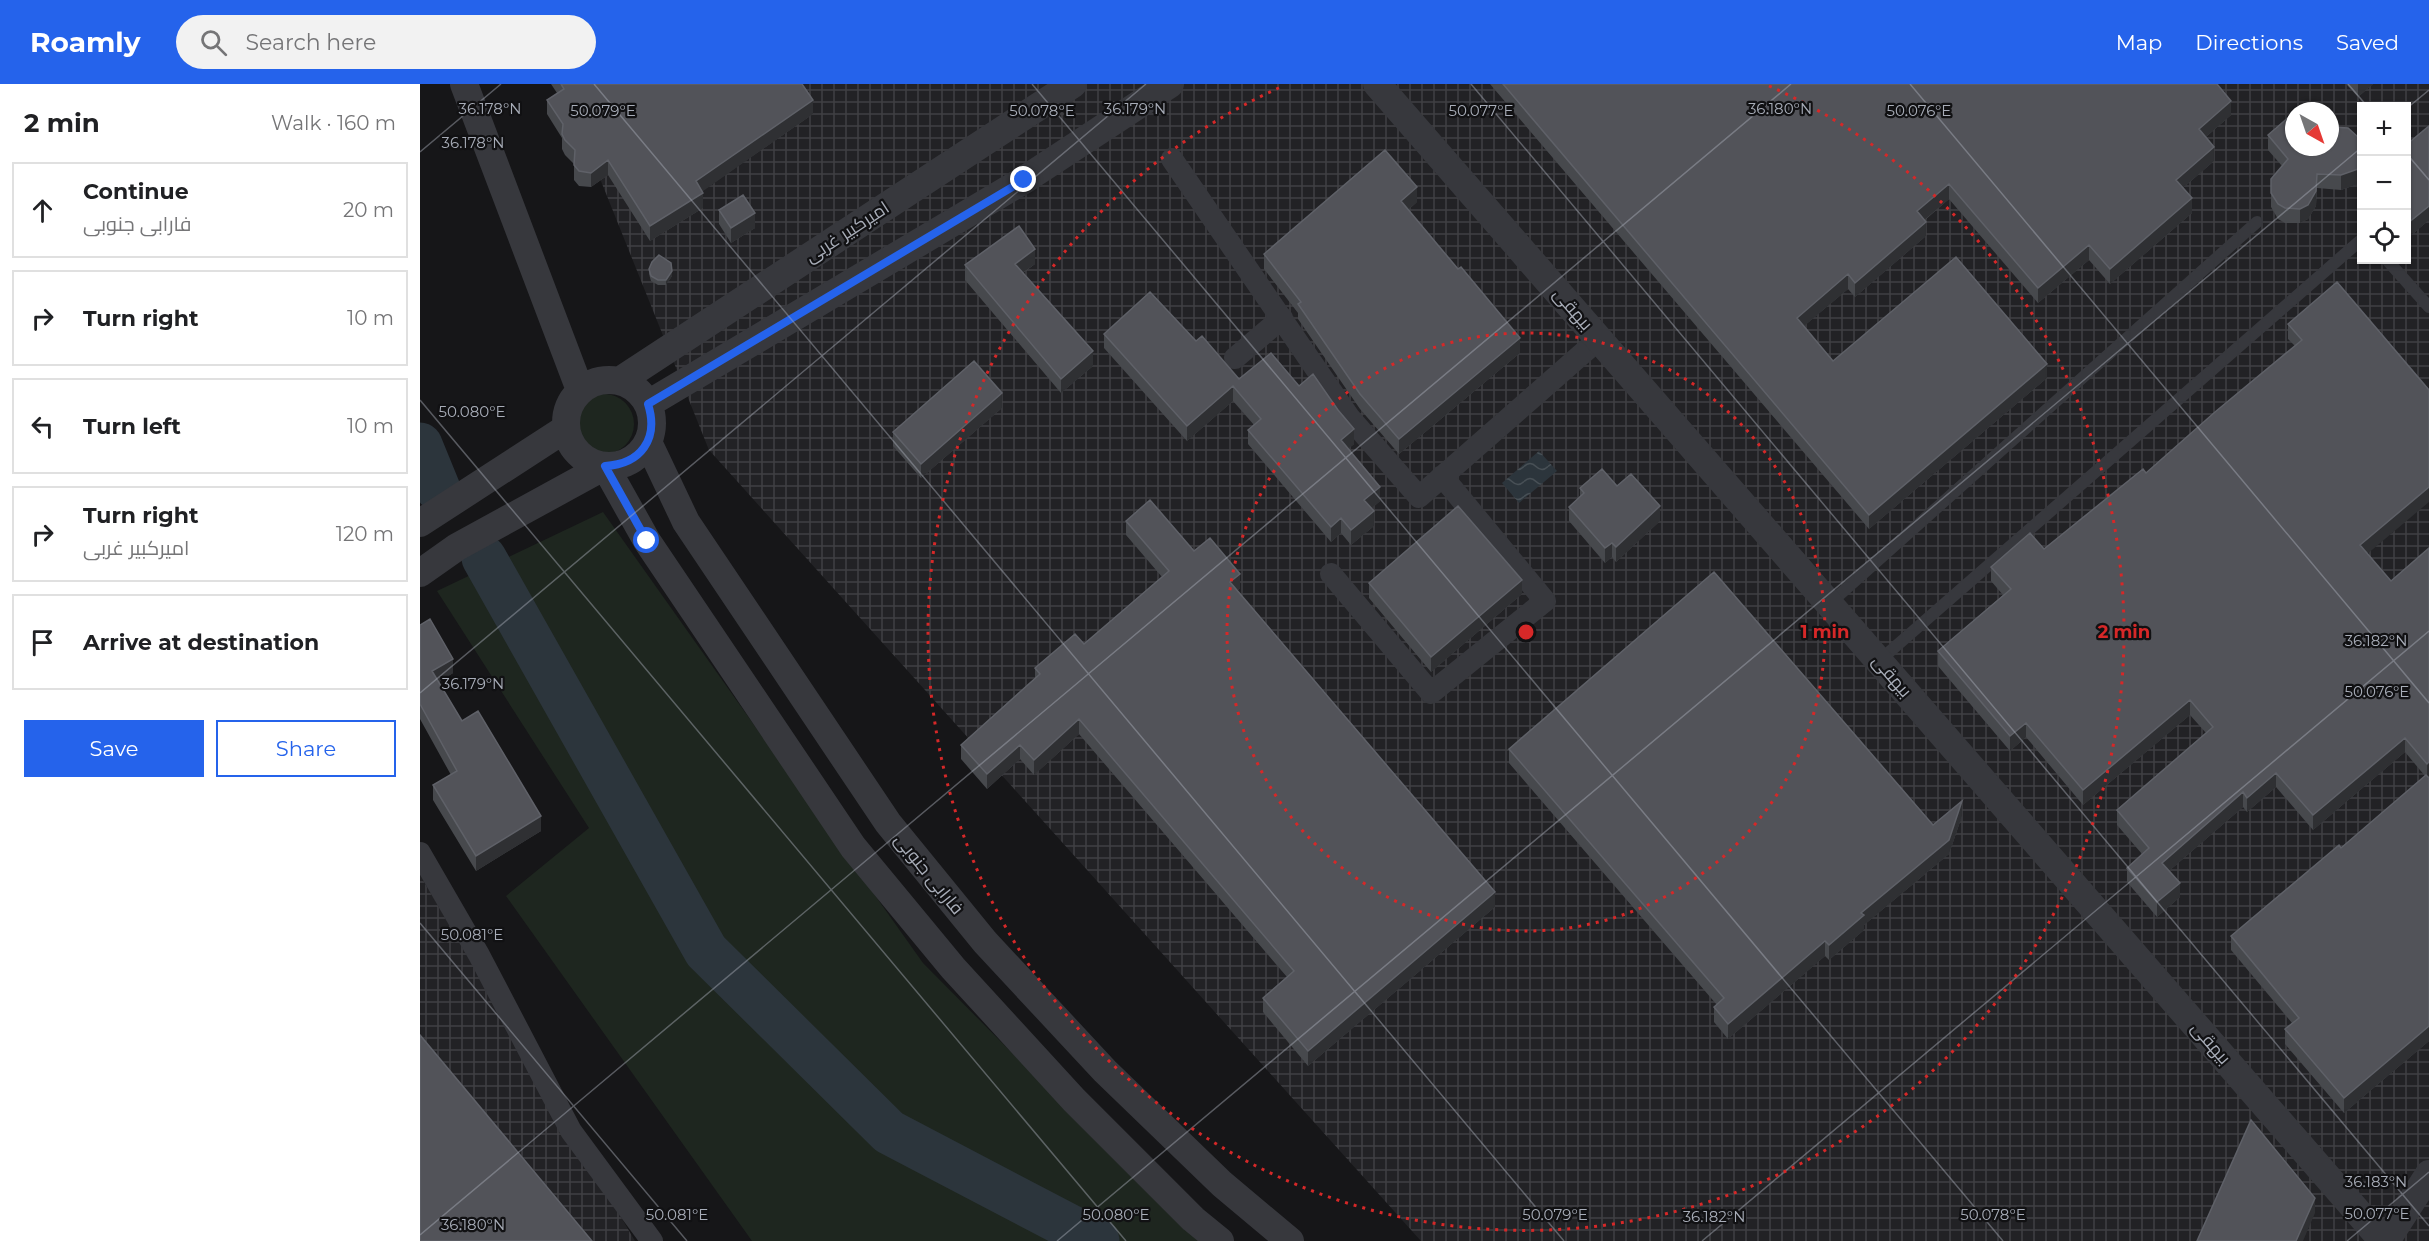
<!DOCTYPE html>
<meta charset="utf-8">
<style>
body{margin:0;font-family:Montserrat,Cairo,sans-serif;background:#f2f2f2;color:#202124}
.controls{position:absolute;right:18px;top:18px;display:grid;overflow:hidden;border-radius:0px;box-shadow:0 2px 4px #0004}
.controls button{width:54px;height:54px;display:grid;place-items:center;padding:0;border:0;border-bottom:2px solid #e0e0e0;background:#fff;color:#202124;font:30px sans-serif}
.compass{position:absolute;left:1865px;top:18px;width:54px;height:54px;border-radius:50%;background:#fff;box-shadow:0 2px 4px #0004;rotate:140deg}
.stop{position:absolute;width:18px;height:18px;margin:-14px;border:4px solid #2563eb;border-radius:50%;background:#fff}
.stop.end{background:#2563eb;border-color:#fff;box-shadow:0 2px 6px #0008}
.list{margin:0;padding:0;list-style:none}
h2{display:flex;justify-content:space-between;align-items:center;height:78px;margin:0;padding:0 24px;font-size:26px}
h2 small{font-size:20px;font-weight:400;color:#757577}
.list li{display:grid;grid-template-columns:39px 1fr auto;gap:18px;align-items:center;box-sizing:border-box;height:96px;margin:0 12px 12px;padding:0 12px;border:2px solid #e0e0e0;border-radius:0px}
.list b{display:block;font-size:22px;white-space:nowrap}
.list p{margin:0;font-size:20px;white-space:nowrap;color:#757577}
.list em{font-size:20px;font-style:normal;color:#757577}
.actions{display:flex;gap:12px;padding:18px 24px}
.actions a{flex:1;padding:14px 0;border:2px solid #2563eb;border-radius:0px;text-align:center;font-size:21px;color:#2563eb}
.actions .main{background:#2563eb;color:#fff}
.icon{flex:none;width:33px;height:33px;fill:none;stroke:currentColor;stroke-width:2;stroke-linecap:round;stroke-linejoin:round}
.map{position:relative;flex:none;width:2009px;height:1157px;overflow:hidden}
header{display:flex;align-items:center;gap:36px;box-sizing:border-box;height:84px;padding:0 30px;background:#2563eb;color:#fff}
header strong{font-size:28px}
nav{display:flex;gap:33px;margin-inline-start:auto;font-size:21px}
.search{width:420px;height:54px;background:#f2f2f2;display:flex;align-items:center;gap:15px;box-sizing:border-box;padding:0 21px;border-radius:33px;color:#757577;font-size:22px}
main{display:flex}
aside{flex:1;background:#fff}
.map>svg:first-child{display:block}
.industrial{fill:url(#industrial-grid);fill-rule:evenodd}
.green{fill:#1e261f}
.water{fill:url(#water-waves)}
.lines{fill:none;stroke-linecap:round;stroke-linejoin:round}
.river{stroke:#2c353c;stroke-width:45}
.service{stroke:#37383d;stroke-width:12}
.minor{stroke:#37383d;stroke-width:22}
.tertiary{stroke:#37383d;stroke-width:28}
.wall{fill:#47494d}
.shaded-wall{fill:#2f3033}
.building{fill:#525359;stroke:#5f6168;stroke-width:1.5}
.route{stroke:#2563eb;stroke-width:8}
.ticks{fill:none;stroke:#a8adb8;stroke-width:1.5;stroke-opacity:0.45}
.ring{fill:none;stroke:#d62828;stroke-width:3;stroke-dasharray:3 6}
.labels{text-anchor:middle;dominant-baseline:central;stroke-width:4.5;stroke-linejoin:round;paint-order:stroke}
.street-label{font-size:18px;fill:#a8adb8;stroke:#111113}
.ticks-label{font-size:15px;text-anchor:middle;fill:#a8adb8;stroke:#111113;stroke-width:4.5;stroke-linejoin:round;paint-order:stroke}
.centre{fill:#d62828;stroke:#111113;stroke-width:3}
.ring-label{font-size:18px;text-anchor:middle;font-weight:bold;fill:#d62828;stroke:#111113;stroke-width:4.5;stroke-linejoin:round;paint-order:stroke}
</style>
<header>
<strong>Roamly</strong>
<div class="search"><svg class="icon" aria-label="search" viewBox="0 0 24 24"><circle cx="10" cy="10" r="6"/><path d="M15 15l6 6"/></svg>Search here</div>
<nav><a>Map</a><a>Directions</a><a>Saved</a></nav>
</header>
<main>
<aside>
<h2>2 min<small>Walk · 160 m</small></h2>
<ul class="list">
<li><svg class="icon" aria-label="ahead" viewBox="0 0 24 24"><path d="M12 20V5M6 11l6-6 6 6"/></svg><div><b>Continue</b><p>فارابی جنوبی</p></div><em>20 m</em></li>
<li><svg class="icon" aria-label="right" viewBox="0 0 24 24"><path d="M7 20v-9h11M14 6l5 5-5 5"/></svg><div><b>Turn right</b></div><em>10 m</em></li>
<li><svg class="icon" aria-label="left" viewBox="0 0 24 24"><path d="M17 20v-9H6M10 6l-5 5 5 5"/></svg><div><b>Turn left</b></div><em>10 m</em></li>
<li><svg class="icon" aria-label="right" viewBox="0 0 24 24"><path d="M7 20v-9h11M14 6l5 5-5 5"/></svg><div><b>Turn right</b><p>امیرکبیر غربی</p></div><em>120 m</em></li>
<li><svg class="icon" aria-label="arrive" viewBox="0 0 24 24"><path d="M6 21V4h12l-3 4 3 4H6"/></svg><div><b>Arrive at destination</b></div></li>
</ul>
<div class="actions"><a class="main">Save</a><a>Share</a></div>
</aside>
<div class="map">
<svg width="2009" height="1157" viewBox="0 0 2009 1157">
<defs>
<pattern id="industrial-grid" width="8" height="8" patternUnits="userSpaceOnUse" patternTransform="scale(1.5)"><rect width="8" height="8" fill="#222225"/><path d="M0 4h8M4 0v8" fill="none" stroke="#3f3f43"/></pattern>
<pattern id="water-waves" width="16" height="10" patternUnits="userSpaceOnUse" patternTransform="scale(1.5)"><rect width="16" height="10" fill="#2c353c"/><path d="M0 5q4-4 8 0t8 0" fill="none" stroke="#485056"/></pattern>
</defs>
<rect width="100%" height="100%" fill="#161618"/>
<path class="industrial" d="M142 0H2009V1157H1001L289 366ZM1942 22H1986V176H1942ZM1874 27H1910V63H1874Z
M0 791 215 1157H0Z"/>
<path class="green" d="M154 340a30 30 0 1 1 60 0a30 30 0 1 1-60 0Z
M183 428 503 879 701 1079 788 1157H332L86 812 169 744 17 507Z"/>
<path class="water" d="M1119 367 1137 387 1099 419 1082 399Z"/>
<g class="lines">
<path class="river" d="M0 361 18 405
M64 474 286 867 469 1048 677 1157"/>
<path class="service" d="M1967 176 2009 223
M1409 520 1837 138
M1459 577 1942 155"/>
<path class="minor" d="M752 75 929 333 999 413 1179 255
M815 274 862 234
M911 490 1011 609 1125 517 1022 392
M0 769 59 871 151 1047 232 1157"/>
<path class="tertiary" d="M44 0 160 306
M957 0 1963 1157
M146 339a43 43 0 1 1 86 0a43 43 0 1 1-86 0Z
M201 296 653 0
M228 320 604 96 750 0
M228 358 266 438 468 739 565 858 685 987 802 1100 870 1157
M0 439 145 345
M0 489 37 463 185 382 227 457 433 763 533 884 654 1016 773 1135 800 1157
M1966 1157 2009 1090"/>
</g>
<path class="wall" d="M131 0H382L393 30 282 107 283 124 230 157 188 91 171 103 159 102 154 96V80L145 71 142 65V54L127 30V16L137 9Z
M1070 0H1797L1811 31 1786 53 1794 77 1763 104 1772 129 1690 200 1669 176 1618 219 1529 115 1505 136 1506 152 1435 213 1428 205 1384 242 1413 277 1627 294 1449 445Z
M1926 0H1953L1938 13Z
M2009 42V136L1988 154 1986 151V61Z
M1848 51 1874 63 1941 61V99L1921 106 1897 104 1896 122 1888 135 1880 139H1865L1858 135 1851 123V95L1862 82 1848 66Z
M997 118 988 126 1100 269 979 370 940 325 878 235V229L844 185V170Z
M299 126 335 144 311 159 299 140Z
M615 180 603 189 673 282 641 309 545 196V181Z
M229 185 252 192 246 201H238L231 197 229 190Z
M1917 198 1947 470 1971 497 2009 464V957L1924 1029 1865 960V945L1872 939 1811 866V852L1921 764 2005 692 1985 668 1893 746 1856 703 1827 728 1823 723 1749 787 1760 813 1737 833 1707 798V784L1722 770 1697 741V726L1786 649 1770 631 1663 721 1606 653 1590 667 1518 582V567L1583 511 1571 497V483L1624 465 1726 389 1875 262 1868 255V240Z
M684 250 776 257 819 295 879 302 934 360 928 365 960 417 951 425 954 442 931 461 921 449 911 458 828 360V346L834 341 813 317 767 357 684 264Z
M582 324 501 394 473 362V348Z
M1197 402 1240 437 1196 478 1192 473 1185 479 1149 437V423L1160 413V404Z
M706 437 774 467 820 504 817 507 1075 823 888 982 843 928V914L867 893 659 650 614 691 600 675 567 705 541 675V661L615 594V584L664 560 742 493 706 451Z
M949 499 1102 510 1011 588 949 514Z
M0 541 33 589 19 598 42 637 121 747 56 787 13 716V701L31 691 0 635Z
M1089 665 1513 741 1542 732 1529 770 1444 841V846L1409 876 1405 872 1308 955 1294 938V923L1297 921 1089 679Z"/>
<path class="shaded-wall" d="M1938 0H1953L1938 13Z
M393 16V30L276 112V97Z
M1811 17V31L1779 59V45Z
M1794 63V77L1756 110V96Z
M188 76V91L171 103V89Z
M1941 84V99L1921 106V91Z
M1897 90 1896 122 1888 135 1880 139V125Z
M1529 100V115L1497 142V127Z
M997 103V118L981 132V117Z
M283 109V124L230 157V142Z
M1772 114V129L1690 200V185Z
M2009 122V136L1988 154V139Z
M335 129V144L311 159V144Z
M1506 138V152L1435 213V199Z
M1669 161V176L1618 219V204Z
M615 165V180L595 194V180Z
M252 187V192L246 201V196Z
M1428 190V205L1377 248V234Z
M1100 254V269L979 370V355Z
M673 267V282L641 309V295Z
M1627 280V294L1449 445V431Z
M813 302V317L767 357V342Z
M582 309V324L501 394V380Z
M934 345V360L921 371V356Z
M960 403V417L944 431V416Z
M2009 403V418L1940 476V461Z
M1240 422V437L1196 478V463Z
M954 427V442L931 461V446Z
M921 434V449L911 458V443Z
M1192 459V473L1185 479V464Z
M820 490V504L810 513V498Z
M1102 496V510L1011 588V573Z
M33 575V589L12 602V587Z
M1770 616V631L1663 721V706Z
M659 635V650L614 691V676Z
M1606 639V653L1590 667V652Z
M1985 654V668L1893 746V731Z
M600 661V675L567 705V690Z
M2009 678V692L2007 694V680Z
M1856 689V703L1827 728V714Z
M1823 708V723L1742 793V779Z
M1542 717V732L1529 770 1444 841V846L1409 876V861L1441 829Z
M121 732V747L56 787V772Z
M1760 799V813L1737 833V818Z
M1075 808V823L888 982V967Z
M1405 857V872L1308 955V940Z
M2009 942V957L1924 1029V1014Z
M1895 1114V1129L1883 1157H1876Z"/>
<path class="building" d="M141 0H382L393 16 276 97 283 109 230 142 188 76 171 89 159 87 154 81 155 66 145 56 142 50 143 40 127 16 144 5Z
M1083 0H1797L1811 17 1779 45 1794 63 1756 96 1772 114 1690 185 1669 161 1618 204 1529 100 1497 127 1506 138 1435 199 1428 190 1377 234 1413 277 1536 173 1627 280 1449 431Z
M1869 33 1874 39V63H1910V43H1912L1928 44 1939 54 1941 61V84L1921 91 1897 90 1896 107 1888 121 1880 125 1865 124 1858 120 1851 109V95L1868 75 1848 51Z
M2009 42V122L1988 139 1986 137V61Z
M965 66 997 103 981 117 1038 185 1041 183 1100 254 979 355 940 310 878 220 881 218 844 170Z
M323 111 335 129 311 144 299 126Z
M599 142 615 165 595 180 673 267 641 295 545 181Z
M239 171 251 179 252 187 246 196H238L231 192 229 185 232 178Z
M1917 198 2009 306V403L1940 461 1971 497 2009 464V678L2007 680 1985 654 1893 731 1856 689 1827 714 1823 708 1742 779 1760 799 1737 818 1707 784 1729 764 1697 726 1793 643 1770 616 1663 706 1606 639 1590 652 1518 567 1591 505 1571 483 1610 449 1624 465 1723 385 1726 389 1795 328 1882 256 1868 240Z
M730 208 776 257 782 252 819 295 851 269 879 302 893 290 918 326 934 345 921 356 960 403 944 416 954 427 931 446 921 434 911 443 828 346 841 335 813 302 767 342 684 250Z
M554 277 582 309 501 380 473 348Z
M1182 385 1197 402 1211 390 1240 422 1196 463 1192 459 1185 464 1149 423 1164 409 1160 404Z
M730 416 774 467 790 454 820 490 810 498 1075 808 888 967 843 914 874 887 659 635 614 676 600 661 567 690 541 661 620 590 615 584 655 550 664 560 749 487 706 437Z
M1038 422 1102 496 1011 573 949 499Z
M1294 488 1513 741 1542 717 1529 756 1441 829 1444 831 1409 861 1405 857 1308 940 1294 923 1304 914 1089 665Z
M10 535 33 575 12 587 42 637 58 627 121 732 56 772 13 701 37 687 0 620V541Z
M2006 691 2009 694V942L1924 1014 1865 945 1879 934 1811 852 1919 761 1921 764Z
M0 951 172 1157H0Z
M1831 1036 1895 1114 1876 1157H1777Z"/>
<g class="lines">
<path class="route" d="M227 457 185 382C221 380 239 355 228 320L604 96"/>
</g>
<path class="ticks" d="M174 0 1144 1157M612 0 1583 1157M1051 0 2009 1142M1490 0 2009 619M1928 0 1947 22M1986 25 2009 6M0 68 81 0M1986 69 2009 96M0 316 706 1157M0 609 726 0M0 839 267 1157M0 1151 1371 0M637 1157 1942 63M1282 1157 2009 547M1927 1157 2009 1088"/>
<g class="ring">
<circle cx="1106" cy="548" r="299"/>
<path d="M1349 2A598 598 0 1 1 863 2"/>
</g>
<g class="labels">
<g class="street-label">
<text transform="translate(427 148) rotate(-33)">امیرکبیر غربی</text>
<text transform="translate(1153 225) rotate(49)">بیهقی</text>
<text transform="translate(1472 592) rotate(49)">بیهقی</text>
<text transform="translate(509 790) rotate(51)">فارابی جنوبی</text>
<text transform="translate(1791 959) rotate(49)">بیهقی</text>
</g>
</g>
<g class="ticks-label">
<text x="70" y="30">36.178°N</text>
<text x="715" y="30">36.179°N</text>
<text x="1360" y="30">36.180°N</text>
<text x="1499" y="32">50.076°E</text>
<text x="183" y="32">50.079°E</text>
<text x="622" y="32">50.078°E</text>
<text x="1061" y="32">50.077°E</text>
<text x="53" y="64">36.178°N</text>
<text x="52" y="333">50.080°E</text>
<text x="1956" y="562">36.182°N</text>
<text x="53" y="605">36.179°N</text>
<text x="1957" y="613">50.076°E</text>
<text x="52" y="856">50.081°E</text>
<text x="1956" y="1103">36.183°N</text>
<text x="1957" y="1135">50.077°E</text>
<text x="257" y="1136">50.081°E</text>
<text x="696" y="1136">50.080°E</text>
<text x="1135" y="1136">50.079°E</text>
<text x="1573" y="1136">50.078°E</text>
<text x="1294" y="1138">36.182°N</text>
<text x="53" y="1146">36.180°N</text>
</g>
<circle cx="1106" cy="548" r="9" class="centre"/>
<g class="ring-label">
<text x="1405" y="554">1 min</text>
<text x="1704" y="554">2 min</text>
</g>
</svg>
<div class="controls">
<button>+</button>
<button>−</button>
<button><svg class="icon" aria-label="locate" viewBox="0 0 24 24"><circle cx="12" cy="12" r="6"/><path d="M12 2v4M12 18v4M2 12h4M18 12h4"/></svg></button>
</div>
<svg class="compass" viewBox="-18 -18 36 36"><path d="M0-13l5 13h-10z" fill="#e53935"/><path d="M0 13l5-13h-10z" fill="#757577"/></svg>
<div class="stop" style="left:227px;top:457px"></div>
<div class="stop end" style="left:604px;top:96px"></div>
</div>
</main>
